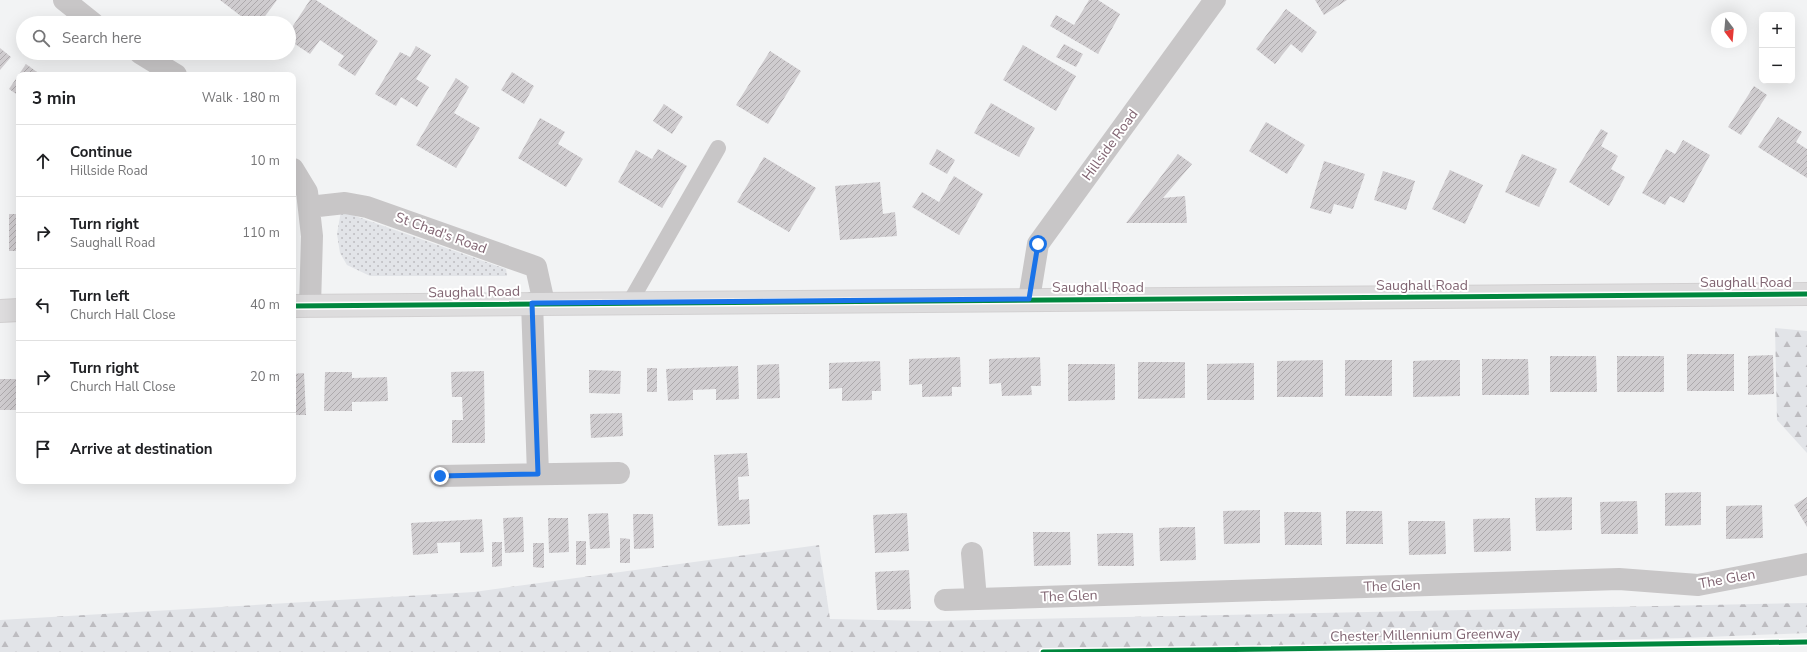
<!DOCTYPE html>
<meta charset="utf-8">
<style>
body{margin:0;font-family:"Nunito Sans",sans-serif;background:#f6f6f6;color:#202124}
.controls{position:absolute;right:12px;top:12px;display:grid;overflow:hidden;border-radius:8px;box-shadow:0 4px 16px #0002}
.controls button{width:36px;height:36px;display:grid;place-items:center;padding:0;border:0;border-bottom:1px solid #e0e0e0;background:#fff;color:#202124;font:20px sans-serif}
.compass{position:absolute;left:1711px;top:12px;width:36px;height:36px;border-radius:50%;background:#fff;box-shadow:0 4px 16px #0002;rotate:164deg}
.stop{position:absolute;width:12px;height:12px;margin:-9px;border:3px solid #1a73e8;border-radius:50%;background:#fff}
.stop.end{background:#1a73e8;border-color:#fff;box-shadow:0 1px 4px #0008}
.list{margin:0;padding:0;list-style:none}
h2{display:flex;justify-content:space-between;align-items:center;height:52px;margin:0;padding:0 16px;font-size:17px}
h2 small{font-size:13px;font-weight:400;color:#757577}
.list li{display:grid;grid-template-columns:26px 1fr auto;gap:12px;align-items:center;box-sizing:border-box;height:72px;padding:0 16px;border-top:1px solid #e0e0e0}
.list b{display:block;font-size:15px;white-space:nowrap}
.list p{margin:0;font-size:13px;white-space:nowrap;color:#757577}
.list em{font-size:13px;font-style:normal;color:#757577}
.icon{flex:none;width:22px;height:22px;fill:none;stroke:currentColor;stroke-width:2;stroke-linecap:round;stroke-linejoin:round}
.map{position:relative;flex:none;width:1807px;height:652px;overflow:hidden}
.search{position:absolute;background:#fff;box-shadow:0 4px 16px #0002;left:16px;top:16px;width:280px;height:44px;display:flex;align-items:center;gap:10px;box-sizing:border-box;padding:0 14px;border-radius:22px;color:#757577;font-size:15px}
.panel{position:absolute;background:#fff;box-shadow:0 4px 16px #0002;left:16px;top:72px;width:280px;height:412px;border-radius:8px}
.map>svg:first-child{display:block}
.grass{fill:url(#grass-dots)}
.forest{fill:url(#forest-firs)}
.building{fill:url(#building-hatch)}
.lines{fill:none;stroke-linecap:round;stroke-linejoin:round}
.secondary-casing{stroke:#d2d0d1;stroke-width:24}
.lane{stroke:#c8c6c7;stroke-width:16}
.street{stroke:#c8c6c7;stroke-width:22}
.secondary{stroke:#dddcdd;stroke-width:22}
.cycleway-casing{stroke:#fff;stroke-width:8}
.cycleway{stroke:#00873e;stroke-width:5}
.route{stroke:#1a73e8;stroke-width:5}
.labels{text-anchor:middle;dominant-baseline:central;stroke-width:4;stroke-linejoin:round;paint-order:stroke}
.street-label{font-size:14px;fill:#816572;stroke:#fff}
</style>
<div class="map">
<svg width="1807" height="652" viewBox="0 0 1807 652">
<defs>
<pattern id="grass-dots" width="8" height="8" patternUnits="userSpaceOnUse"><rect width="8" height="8" fill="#e2e4e8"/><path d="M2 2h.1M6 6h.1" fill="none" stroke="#bdbcc0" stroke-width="1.8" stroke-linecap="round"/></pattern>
<pattern id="forest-firs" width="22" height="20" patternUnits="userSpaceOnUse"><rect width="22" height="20" fill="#e2e4e8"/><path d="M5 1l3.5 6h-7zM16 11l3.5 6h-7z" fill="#bdbcc0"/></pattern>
<pattern id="building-hatch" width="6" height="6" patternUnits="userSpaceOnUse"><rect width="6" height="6" fill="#cfcccf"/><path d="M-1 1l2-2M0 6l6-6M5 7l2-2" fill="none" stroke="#ada9ac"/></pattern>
</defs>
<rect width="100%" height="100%" fill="#f2f3f4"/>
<path class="grass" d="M341 211 506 269 507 276H370L347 265 340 253 337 234Z"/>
<path class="forest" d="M1775 328 1807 331V453L1777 420Z
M819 545 830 619 927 621 1807 603V633L1683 638 1113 652H0V620L474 592Z"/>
<path class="building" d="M220 0H277L260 23H250Z
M310 0H316L378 41 355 76 338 65 344 56 320 40 310 54 289 40V32Z
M1089 0H1098L1120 14 1098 54 1050 26 1056 15 1074 25Z
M1315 0H1347L1324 15Z
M1286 9 1317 32 1302 53 1291 44 1275 64 1256 49Z
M1064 44 1083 54 1076 67 1056 57Z
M1023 45 1076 76 1056 111 1003 80Z
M416 46 431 55 416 79 429 87 417 107 401 97 396 106 375 94 400 52 410 57Z
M0 48 11 57 0 70Z
M770 51 801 71 768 124 736 105Z
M26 64 41 75H19V96L9 89Z
M512 72 534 86 524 104 501 90Z
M456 78 469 87 454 113 480 128 456 168 416 145Z
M1754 86 1767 95 1741 135 1728 127Z
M991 103 1035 128 1019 157 974 133Z
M664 104 683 117 672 134 653 121Z
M1778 117 1802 132 1796 142 1807 149V178L1758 147Z
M540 118 565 132 558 144 583 159 566 187 518 158Z
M1266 122 1305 145 1287 174 1249 151Z
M1601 129 1608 133 1601 146 1618 156 1611 169 1625 177 1609 206 1569 182Z
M1683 140 1710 155 1684 203 1670 196 1665 205 1642 193 1666 149 1675 154Z
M658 149 687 166 662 208 618 182 636 150 652 159Z
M937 149 955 160 947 174 929 164Z
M1178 154 1192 164 1163 198 1185 196 1187 223H1126Z
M1522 154 1557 169 1539 207 1505 192Z
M764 157 816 188 789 232 737 202Z
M1324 161 1365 174 1353 209 1334 204 1331 214 1310 208Z
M1450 170 1483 185 1465 224 1432 209Z
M1383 171 1415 181 1406 210 1374 200Z
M954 176 983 194 959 235 912 207 922 192 939 202Z
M880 182 883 214 895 212 897 236 840 240 835 186Z
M9 214H19V251H9Z
M1687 354H1734V391H1687Z
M1773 355 1774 394 1748 395V356Z
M1550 356H1596L1597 392H1550Z
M1617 356H1664V392H1617Z
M960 357 961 387H952V396L922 397V384L909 385V359Z
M1040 357 1041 386H1031L1032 395 1002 396 1001 383 989 384V359Z
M1482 359H1528L1529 395H1482Z
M1323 360V397H1277V361Z
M1345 360H1392V396H1345Z
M1437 360H1460V396L1413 397V361Z
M880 361 881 391H872V400L842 401V388L829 389V363Z
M1138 362H1185V398L1138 399Z
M1254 363V400H1207V364Z
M779 364 780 398 757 399V365Z
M1068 364H1115V400L1068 401Z
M738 366 739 399 716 400V389L693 390V400L668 401 666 369Z
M647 368H657V392H647Z
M589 370 621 371 620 394 589 393Z
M484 371 485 443H452V420H463L462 397H452L451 372Z
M325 372H352V378L387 377 388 401 352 402V411H324Z
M304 373 306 415H293V374Z
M0 379H19V410H0Z
M622 413 623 436 591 438 590 414Z
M747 453 749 476 738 477 739 500 749 499 750 524 718 526 714 455Z
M1701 492V525L1665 526V493Z
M1572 497V530L1536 531 1535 498Z
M1807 497V527L1794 505Z
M1637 501 1638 534H1601L1600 502Z
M1762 505 1763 538 1726 539V506Z
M1260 510V543L1224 544 1223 511Z
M1346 511H1382L1383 544H1346Z
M1284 512H1321L1322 545H1285Z
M608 513 610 548 590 549 588 514Z
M907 513 909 551 875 553 873 515Z
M633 514H653L654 548 634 549Z
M523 517 524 552 505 553 503 518Z
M548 518H568L569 552 549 553Z
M1510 518 1511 551 1474 552 1473 519Z
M482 519 484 552 460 553V542L437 543 438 553 413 555 411 523Z
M1408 521H1445L1446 554 1409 555Z
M1177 527H1195L1196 560 1160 561 1159 528Z
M1033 532H1070L1071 565 1034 566Z
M1115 533H1133L1134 566H1098L1097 534Z
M620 538 630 539V563H620Z
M576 541H586V565H576Z
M492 542H502V566L492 567Z
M533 543H544V568L533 567Z
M909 570 911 609 877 610 875 572Z"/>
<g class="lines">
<g class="secondary-casing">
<path id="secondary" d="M293 306 1807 294
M0 311 19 310"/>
</g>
<path class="lane" d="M630 302 718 148"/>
<path class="street" d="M64 0 93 23
M140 53 176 75
M293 169 307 192 312 236 310 306
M309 207 345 203 367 207 536 267 544 303
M1029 299 1038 244 1215 0
M532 303 538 474
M440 476 619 473
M972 553 976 599
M945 600 1619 579 1698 585 1807 564"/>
<use href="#secondary" class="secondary"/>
<g class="cycleway-casing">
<path id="cycleway" d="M293 306 1807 294
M1043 652 1807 642"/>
</g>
<use href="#cycleway" class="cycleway"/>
</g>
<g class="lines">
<path class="route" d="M440 476 538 474 532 303 1029 299 1038 244"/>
</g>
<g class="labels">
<g class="street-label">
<text transform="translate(1110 145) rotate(-54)">Hillside Road</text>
<text transform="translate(441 233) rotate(20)">St Chad's Road</text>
<text x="1746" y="282">Saughall Road</text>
<text x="1422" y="285">Saughall Road</text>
<text x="1098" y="287">Saughall Road</text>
<text transform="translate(474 292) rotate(-1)">Saughall Road</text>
<text transform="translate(1727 579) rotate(-10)">The Glen</text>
<text transform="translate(1392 586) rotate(-2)">The Glen</text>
<text transform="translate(1069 596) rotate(-2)">The Glen</text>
<text transform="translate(1425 635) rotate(-1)">Chester Millennium Greenway</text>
</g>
</g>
</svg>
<div class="controls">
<button>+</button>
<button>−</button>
</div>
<svg class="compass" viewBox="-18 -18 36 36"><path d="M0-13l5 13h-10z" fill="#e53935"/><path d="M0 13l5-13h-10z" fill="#757577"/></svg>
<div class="stop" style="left:1038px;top:244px"></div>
<div class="stop end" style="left:440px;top:476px"></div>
<div class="search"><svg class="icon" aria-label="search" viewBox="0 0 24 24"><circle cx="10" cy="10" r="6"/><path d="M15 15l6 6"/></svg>Search here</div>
<section class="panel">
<h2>3 min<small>Walk · 180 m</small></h2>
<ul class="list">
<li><svg class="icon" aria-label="ahead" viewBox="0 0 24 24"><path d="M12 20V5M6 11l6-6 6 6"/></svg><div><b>Continue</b><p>Hillside Road</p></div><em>10 m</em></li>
<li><svg class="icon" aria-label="right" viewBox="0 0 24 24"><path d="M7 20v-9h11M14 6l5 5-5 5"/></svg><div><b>Turn right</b><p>Saughall Road</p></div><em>110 m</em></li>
<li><svg class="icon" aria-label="left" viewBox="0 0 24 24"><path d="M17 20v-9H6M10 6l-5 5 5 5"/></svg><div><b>Turn left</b><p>Church Hall Close</p></div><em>40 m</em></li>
<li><svg class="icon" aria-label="right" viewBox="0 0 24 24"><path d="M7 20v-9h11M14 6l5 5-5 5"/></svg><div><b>Turn right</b><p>Church Hall Close</p></div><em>20 m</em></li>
<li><svg class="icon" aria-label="arrive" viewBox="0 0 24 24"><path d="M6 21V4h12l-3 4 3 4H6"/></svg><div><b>Arrive at destination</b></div></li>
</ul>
</section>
</div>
